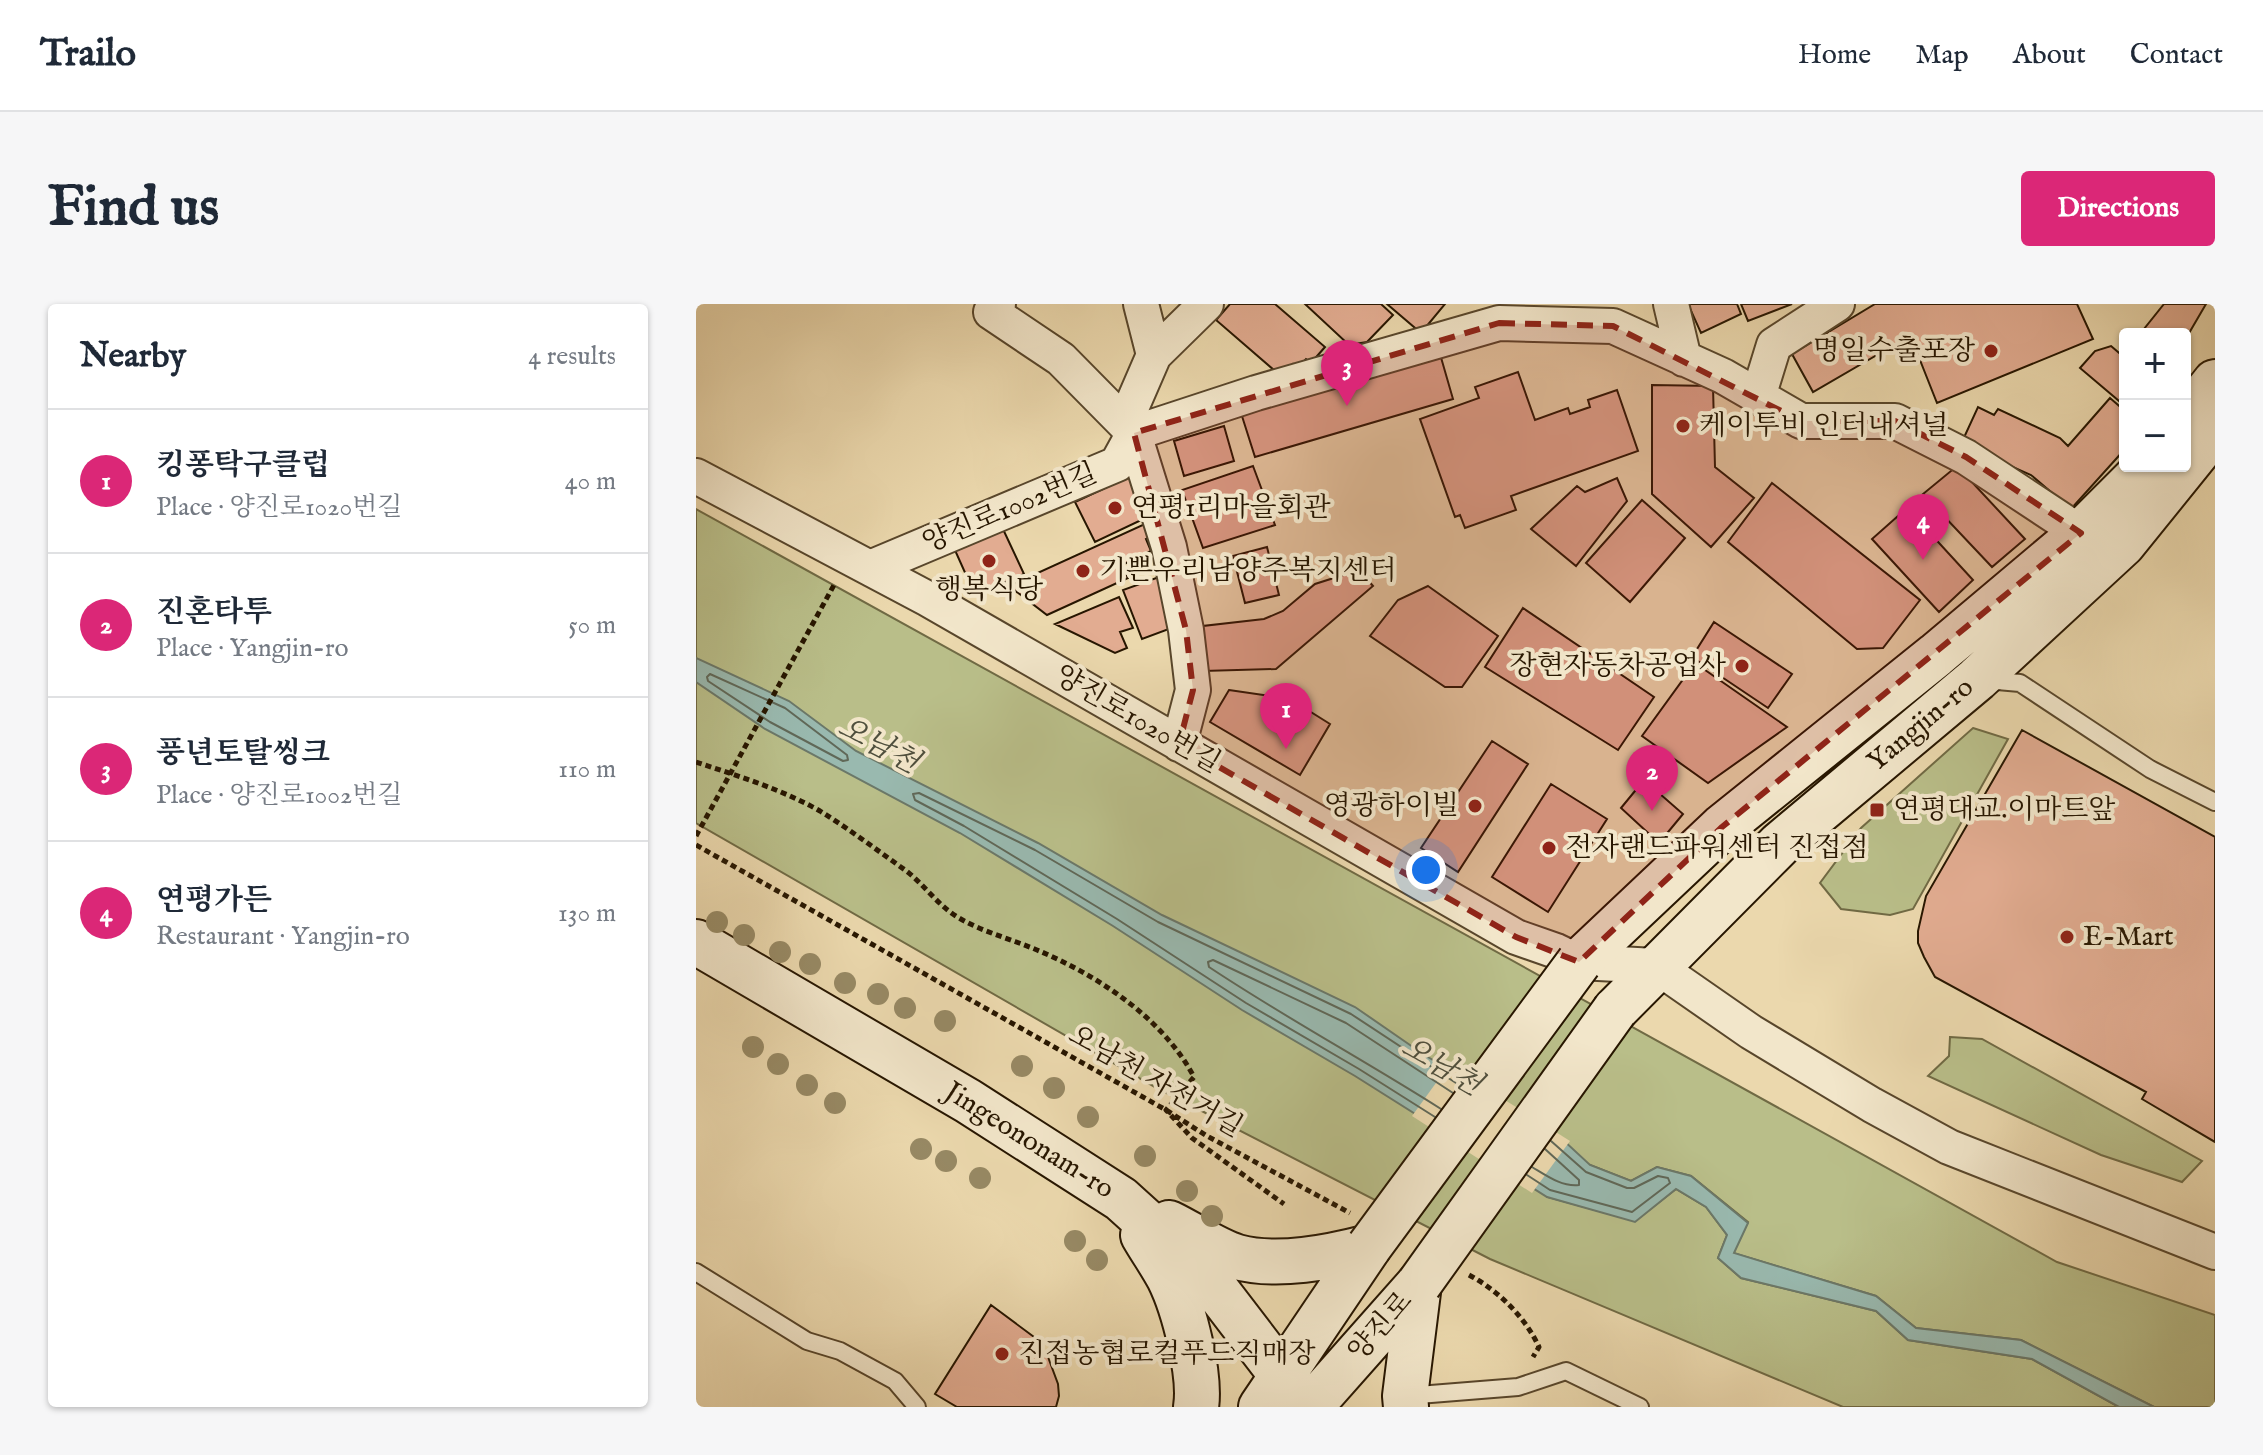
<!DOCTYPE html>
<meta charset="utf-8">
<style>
body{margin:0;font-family:"IM FELL English","Noto Serif KR",serif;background:#f6f6f7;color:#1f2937}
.controls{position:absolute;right:24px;top:24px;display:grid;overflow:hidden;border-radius:8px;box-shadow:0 2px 6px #0004}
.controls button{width:72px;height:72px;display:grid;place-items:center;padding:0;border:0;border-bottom:2px solid #e0e1e3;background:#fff;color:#1f2937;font:40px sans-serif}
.you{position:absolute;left:730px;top:566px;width:28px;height:28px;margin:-20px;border:6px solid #fff;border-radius:50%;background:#1a73e8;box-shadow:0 0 0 12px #1a73e833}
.badge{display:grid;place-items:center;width:52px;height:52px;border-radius:50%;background:#db2777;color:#fff;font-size:26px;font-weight:700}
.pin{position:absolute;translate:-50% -66px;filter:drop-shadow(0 2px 4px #0008)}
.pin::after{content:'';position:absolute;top:42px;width:28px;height:24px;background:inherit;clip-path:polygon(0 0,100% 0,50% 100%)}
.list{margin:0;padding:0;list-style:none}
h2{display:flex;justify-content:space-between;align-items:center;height:104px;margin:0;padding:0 32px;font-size:34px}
h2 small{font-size:26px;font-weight:400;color:#747a83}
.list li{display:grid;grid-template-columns:52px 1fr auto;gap:24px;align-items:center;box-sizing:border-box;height:144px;padding:0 32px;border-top:2px solid #e0e1e3}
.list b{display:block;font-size:30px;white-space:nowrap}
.list p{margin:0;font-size:26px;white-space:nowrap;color:#747a83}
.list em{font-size:26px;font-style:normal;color:#747a83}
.map{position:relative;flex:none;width:1519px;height:1103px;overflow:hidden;border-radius:8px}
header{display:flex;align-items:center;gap:48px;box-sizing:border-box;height:112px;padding:0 40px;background:#fff;border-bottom:2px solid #e0e1e3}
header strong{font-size:38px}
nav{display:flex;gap:44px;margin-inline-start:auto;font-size:28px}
.intro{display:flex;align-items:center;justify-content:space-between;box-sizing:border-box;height:192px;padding:0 48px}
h1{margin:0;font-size:56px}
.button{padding:20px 36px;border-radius:8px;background:#db2777;color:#fff;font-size:28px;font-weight:700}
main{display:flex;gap:48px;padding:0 48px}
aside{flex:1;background:#fff;border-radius:8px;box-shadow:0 2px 6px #0004}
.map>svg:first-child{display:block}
.green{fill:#b9be89;stroke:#706a44;stroke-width:2}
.water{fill:#99b9af;stroke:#6b7869;stroke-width:2}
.pier{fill:#ebd8ad}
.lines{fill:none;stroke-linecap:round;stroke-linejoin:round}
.shore{stroke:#606858;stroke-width:2}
.building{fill:#e2ac91;stroke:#271600;stroke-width:2}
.lane-casing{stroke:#58462b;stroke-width:20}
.street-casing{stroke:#58462b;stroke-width:38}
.secondary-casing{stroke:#271600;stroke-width:48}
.path{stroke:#271600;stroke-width:5;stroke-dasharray:6 4;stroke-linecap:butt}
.lane{stroke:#f2e6ca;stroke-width:16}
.street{stroke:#f2e6ca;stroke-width:34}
.secondary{stroke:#f2e6ca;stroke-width:44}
.secondary-bridge-casing{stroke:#271600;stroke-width:48;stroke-linecap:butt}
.secondary-bridge{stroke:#f2e6ca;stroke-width:44}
.tree{fill:#978964}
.marked{fill:#8f2418;fill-opacity:0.2;stroke:#8f2418;stroke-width:6;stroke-dasharray:16 10;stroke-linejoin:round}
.poi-dot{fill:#8f2418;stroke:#f2e6ca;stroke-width:3}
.labels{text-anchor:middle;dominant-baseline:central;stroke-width:8;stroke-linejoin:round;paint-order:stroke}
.poi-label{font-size:28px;fill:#271600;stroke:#f2e6ca;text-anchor:start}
.street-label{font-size:28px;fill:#271600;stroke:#f2e6ca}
.water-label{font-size:30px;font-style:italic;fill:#4f4f3d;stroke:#f2e6ca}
</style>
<header>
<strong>Trailo</strong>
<nav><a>Home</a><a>Map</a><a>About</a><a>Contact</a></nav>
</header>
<div class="intro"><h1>Find us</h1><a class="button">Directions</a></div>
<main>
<aside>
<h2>Nearby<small>4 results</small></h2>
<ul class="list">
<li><span class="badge">1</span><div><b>킹퐁탁구클럽</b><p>Place · 양진로1020번길</p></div><em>40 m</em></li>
<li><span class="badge">2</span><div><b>진혼타투</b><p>Place · Yangjin-ro</p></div><em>50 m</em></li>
<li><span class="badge">3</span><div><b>풍년토탈씽크</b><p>Place · 양진로1002번길</p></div><em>110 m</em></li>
<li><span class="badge">4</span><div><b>연평가든</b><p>Restaurant · Yangjin-ro</p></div><em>130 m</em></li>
</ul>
</aside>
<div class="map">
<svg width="1519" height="1103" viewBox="0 0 1519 1103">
<rect width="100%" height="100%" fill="#ebd8ad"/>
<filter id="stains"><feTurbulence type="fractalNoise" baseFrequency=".0025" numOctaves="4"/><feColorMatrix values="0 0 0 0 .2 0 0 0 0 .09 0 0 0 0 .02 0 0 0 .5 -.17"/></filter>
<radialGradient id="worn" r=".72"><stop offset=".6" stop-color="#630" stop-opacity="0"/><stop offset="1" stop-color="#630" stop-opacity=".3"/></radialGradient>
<path class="green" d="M0 205 1361 958 1519 1011V1103H1458L1325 1036 1220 1024 1180 992 1037 949 1052 918 995 872 961 863 935 877 894 861 852 893 939 917 980 885 1010 903 1031 931 1022 954 1045 974 1180 1007 1212 1036 1336 1055 1423 1103H1147L794 955 459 783 0 519Z
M1277 424 1312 435 1217 605 1194 611 1145 605 1124 579 1165 524Z
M1254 733 1286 735 1506 857 1486 878 1405 851 1232 772 1253 752Z"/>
<path class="water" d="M0 354 93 397 160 447 342 539 466 611 659 703 727 750 865 834 894 861 935 877 961 863 995 872 1052 919 1038 949 1180 992 1220 1024 1325 1036 1458 1103H1423L1336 1055 1212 1036 1180 1007 1045 974 1022 954 1031 931 1010 903 980 885 939 918 851 893 659 772 546 706 417 622 264 529 69 425 0 378Z"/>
<path class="pier" d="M753 761 874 837 836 889 716 812Z"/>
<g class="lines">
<path class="shore" d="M14 370 89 404 151 451 152 456 147 457 74 418 12 377 11 373Z
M745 805C668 756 588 713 513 663L512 658 517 656 650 719 757 789
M739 813 663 765 550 699 421 615 268 522 219 496 217 490 223 489 339 546 462 618 655 710 763 781
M836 863C851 872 866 883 883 881V876L849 845
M831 871 854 886 936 908 974 879 972 874 962 872 938 884H931L890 868 855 837"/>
</g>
<path class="building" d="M534 0H579L629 43 615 59 610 55 601 65 597 60 586 73 520 16Z
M609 0H685L697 11 671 38 653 41Z
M691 0H749L725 29Z
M992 0H1041L1045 10 1005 29Z
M1045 0H1096L1052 17Z
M1179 0H1381L1397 35 1241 99 1218 41 1210 44 1205 37 1117 88 1096 50Z
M1468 0H1510L1489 36V30H1444Z
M1415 42 1429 54V102L1384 64 1399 47Z
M744 50 757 95 559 153 545 109Z
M822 68 839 116 872 104 874 110 894 103 892 96 921 86 942 147 815 192 820 206 769 224 764 211 759 213 724 115 783 94 779 83Z
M956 81 1017 82 1019 163 1058 194 1015 243 956 190Z
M1414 94 1429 107V145L1375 205 1335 171 1265 140 1282 103 1298 111 1302 105 1364 134 1372 142Z
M528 122 538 157 488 172 478 137Z
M557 162 579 221 507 244 486 186Z
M1261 162 1329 235 1296 263 1227 190Z
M441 169 458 210 399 238 379 198Z
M921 174 931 197 880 262 835 225 881 182 889 188Z
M1076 179 1224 296 1187 344 1161 345 1032 238Z
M946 196 989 234 934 298 890 259Z
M1211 204 1277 276 1243 308 1176 235Z
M451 219 457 232 450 235 455 247 426 261 432 274 351 311 313 282Z
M306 223 328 270 279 291 258 244Z
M571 243 583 291 549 299 537 252Z
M663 266 677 282 580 365 507 367V322L568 315 587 307 619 280Z
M463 273 481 322 446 335 427 286Z
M732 282 802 332 766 383H749L674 332 702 296Z
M423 293 437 324 424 328 431 344 419 349 359 320Z
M827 304 958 393 922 446 789 363Z
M1018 318 1096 370 1072 404 996 353Z
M999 359 1091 423 1012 479 946 432Z
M533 386 594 395 634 420 604 471 514 418Z
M1326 426 1519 533V838L1446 795 1450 788 1239 673 1228 653 1222 639V627L1230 592Z
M796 437 832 460 762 568 725 544Z
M948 476 987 510 963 539 925 504Z
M855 480 911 515 852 608 796 573Z
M295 1001 346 1039 344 1046 352 1053 362 1080 363 1092 360 1103H261L239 1090Z"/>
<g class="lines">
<g class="lane-casing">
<path id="lane" d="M1290 376 1324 379 1454 465 1519 498
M0 968 111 1037 144 1047 199 1077 221 1103
M710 1092 822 1083 870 1067 944 1103"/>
</g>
<g class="street-casing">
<path id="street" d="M302 0 295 8 365 55 438 129
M445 0 458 51
M975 0 988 55
M1062 93 1078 41 1141 0
M0 172 232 295 820 633 860 647 883 658 960 662 1055 728 1176 801 1253 843 1519 948
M174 264 421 160 438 129 560 89 803 19 917 22 1027 72 1105 117H1199L1270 153 1385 229
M483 440 497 386 490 326 473 243 432 111 458 51 510 0"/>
</g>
<g class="secondary-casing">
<path id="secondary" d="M1489 116 1519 78
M0 638 272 797 425 895 509 971 610 1103
M883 658 1026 523 1240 351 1385 229 1452 162
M919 706 1084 540 1281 375 1427 240 1519 126
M473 919C494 929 520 947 541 953 582 964 634 953 673 943
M447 931C455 945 465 959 473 974 488 1004 505 1071 500 1103
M565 1103 673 943
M614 1103 723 980
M710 1103 709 1092 723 980"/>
</g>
<path class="path" d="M0 458C42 472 85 485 124 507 153 525 181 546 209 566 228 580 241 601 263 614 287 628 315 635 341 646 401 671 467 714 498 773L470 806 496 834 588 900
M0 532 138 281
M0 541 470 806 511 832 654 909
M773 971C803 987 829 1013 843 1043L837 1053"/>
<use href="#lane" class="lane"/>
<use href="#street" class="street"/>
<use href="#secondary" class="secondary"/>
<g class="secondary-bridge-casing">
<path id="secondary-bridge" d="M673 943 883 658
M723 980 919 706"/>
</g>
<use href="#secondary-bridge" class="secondary-bridge"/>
</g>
<g class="tree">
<circle cx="21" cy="618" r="11"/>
<circle cx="48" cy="631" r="11"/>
<circle cx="84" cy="648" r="11"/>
<circle cx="114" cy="660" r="11"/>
<circle cx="149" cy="679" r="11"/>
<circle cx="182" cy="690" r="11"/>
<circle cx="209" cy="704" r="11"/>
<circle cx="249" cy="717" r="11"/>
<circle cx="57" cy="743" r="11"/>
<circle cx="82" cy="760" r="11"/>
<circle cx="326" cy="762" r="11"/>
<circle cx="111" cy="781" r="11"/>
<circle cx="358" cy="784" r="11"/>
<circle cx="139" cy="799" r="11"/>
<circle cx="392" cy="813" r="11"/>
<circle cx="225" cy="845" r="11"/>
<circle cx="449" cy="852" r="11"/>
<circle cx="250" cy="857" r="11"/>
<circle cx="284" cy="874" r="11"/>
<circle cx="491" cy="887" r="11"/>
<circle cx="516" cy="912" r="11"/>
<circle cx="379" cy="937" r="11"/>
<circle cx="401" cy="956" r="11"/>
</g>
<path class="marked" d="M803 19 917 22 1105 117H1199L1270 153 1385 229 1026 523 883 658 820 633 483 440 497 386 490 326 438 129Z"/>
<g class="poi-dot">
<circle cx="1295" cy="47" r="8"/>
<circle cx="987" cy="122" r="8"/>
<circle cx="419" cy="204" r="8"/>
<circle cx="293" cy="257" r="8"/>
<circle cx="387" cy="267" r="8"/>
<circle cx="1046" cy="362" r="8"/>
<circle cx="779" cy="502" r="8"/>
<rect x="1173" y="498" width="16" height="16" rx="4"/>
<circle cx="853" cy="544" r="8"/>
<circle cx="1371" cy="633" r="8"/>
<circle cx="306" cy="1050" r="8"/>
</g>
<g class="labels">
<g class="poi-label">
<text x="1279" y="47" text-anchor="end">명일수출포장</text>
<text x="1003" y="122">케이투비 인터내셔널</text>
<text x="435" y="204">연평1리마을회관</text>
<text x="403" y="267">기쁜우리남양주복지센터</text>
<text x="293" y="286" text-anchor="middle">행복식당</text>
<text x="1030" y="362" text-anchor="end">장현자동차공업사</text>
<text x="763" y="502" text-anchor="end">영광하이빌</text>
<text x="1197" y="506">연평대교.이마트앞</text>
<text x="869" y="544">전자랜드파워센터 진접점</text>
<text x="1387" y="633">E-Mart</text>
<text x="322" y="1050">진접농협로컬푸드직매장</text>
</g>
<g class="street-label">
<text transform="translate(314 205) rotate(-23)">양진로1002번길</text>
<text transform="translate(441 416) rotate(30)">양진로1020번길</text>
<text transform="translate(1225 421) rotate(-40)">Yangjin-ro</text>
<text transform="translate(459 778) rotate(30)">오남천 자전거길</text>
<text transform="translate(333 837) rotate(32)">Jingeononam-ro</text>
<text transform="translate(685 1023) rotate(-49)">양진로</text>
</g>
<g class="water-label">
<text transform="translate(182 442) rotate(28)">오남천</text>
<text transform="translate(745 763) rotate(30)">오남천</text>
</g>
</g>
<rect width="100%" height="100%" filter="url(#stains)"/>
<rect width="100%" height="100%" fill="url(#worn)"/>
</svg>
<div class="controls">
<button>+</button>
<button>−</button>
</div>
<div class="you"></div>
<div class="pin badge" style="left:590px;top:445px">1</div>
<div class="pin badge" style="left:956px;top:507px">2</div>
<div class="pin badge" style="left:651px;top:102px">3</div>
<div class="pin badge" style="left:1227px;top:256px">4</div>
</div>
</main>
